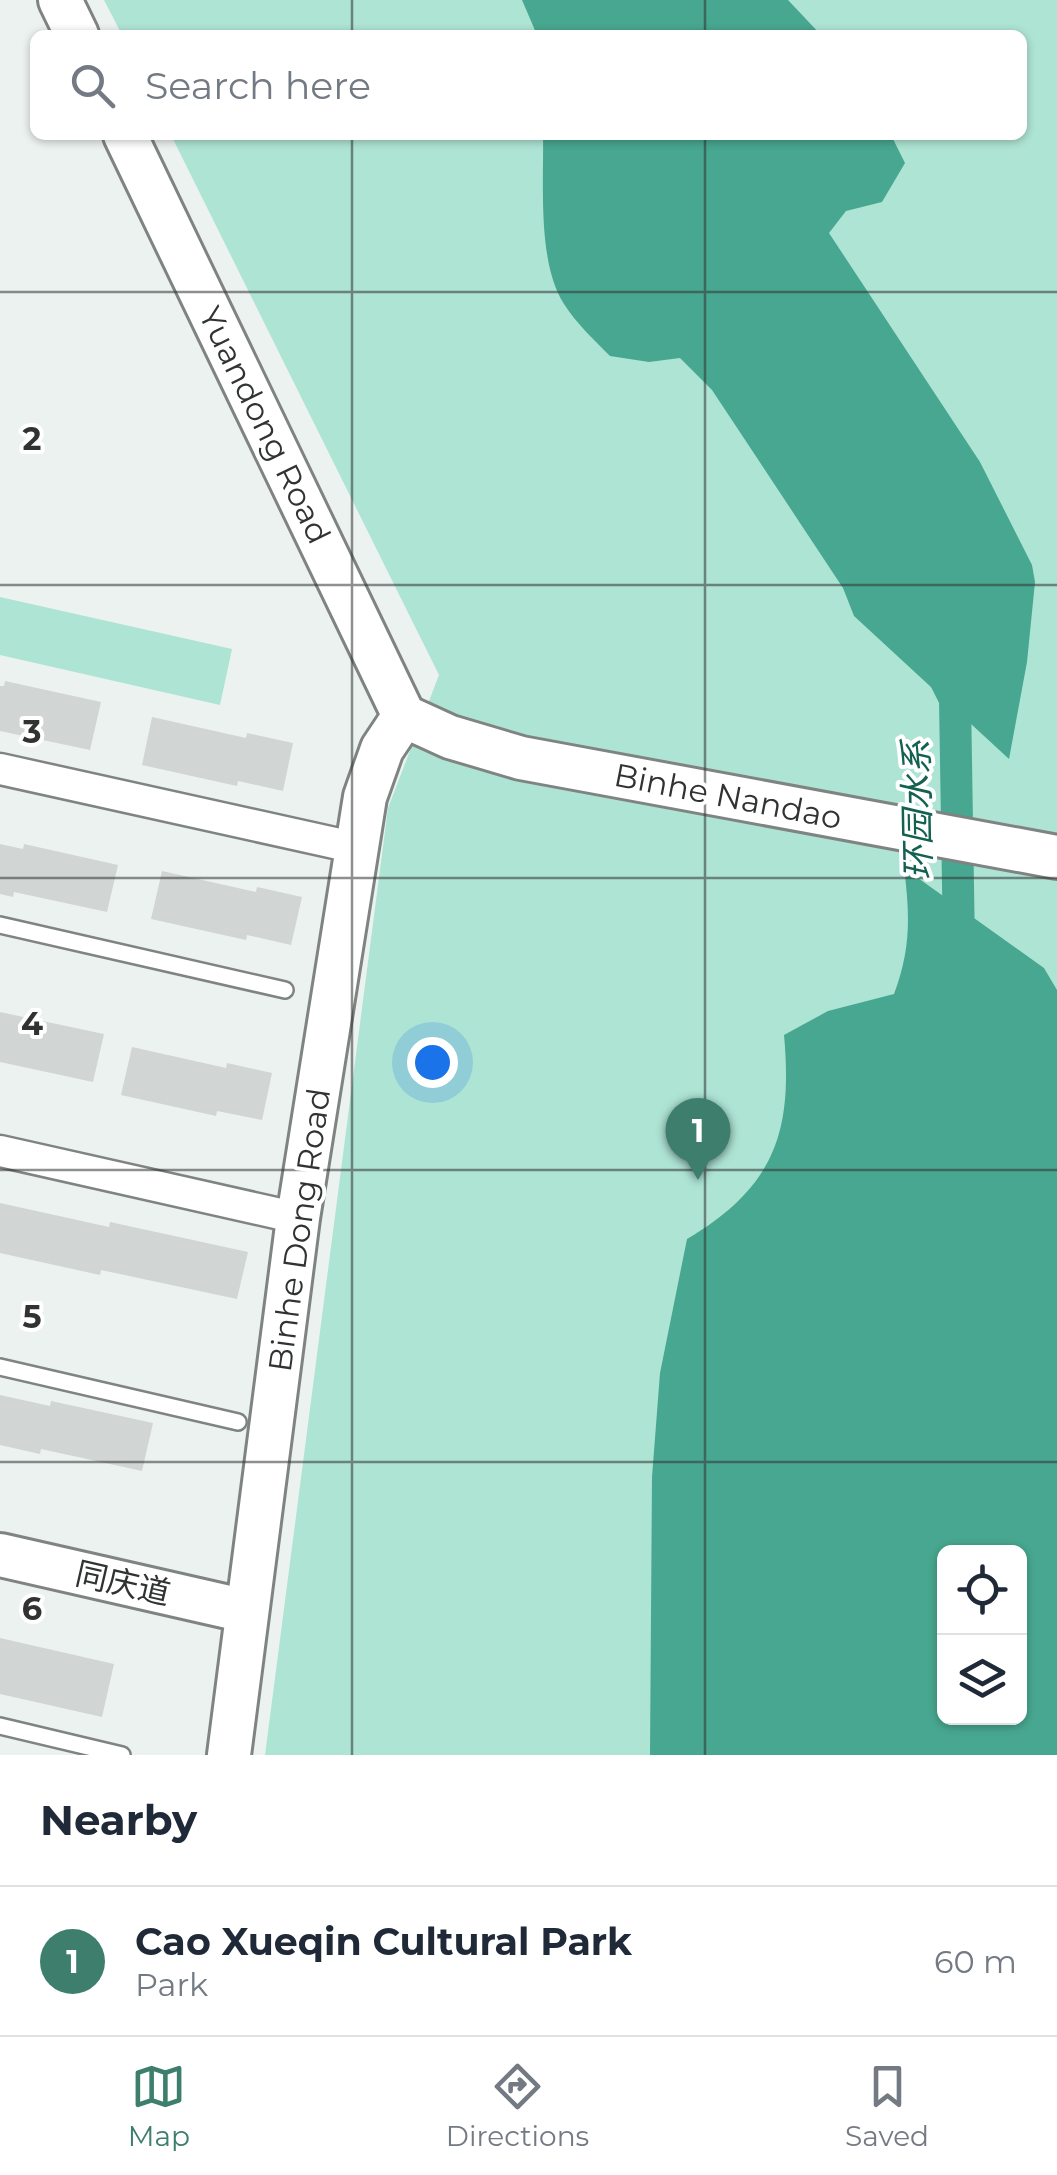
<!DOCTYPE html>
<meta charset="utf-8">
<style>
body{margin:0;font-family:Montserrat,"Noto Sans SC",sans-serif;background:#f2f2f3;color:#1f2937}
.controls{position:absolute;right:30px;bottom:30px;display:grid;overflow:hidden;border-radius:15px;box-shadow:0 2px 8px #0004}
.controls button{width:90px;height:90px;display:grid;place-items:center;padding:0;border:0;border-bottom:2px solid #e0e1e3;background:#fff;color:#1f2937;font:50px sans-serif}
.you{position:absolute;left:432px;top:1062px;width:35px;height:35px;margin:-25px;border:8px solid #fff;border-radius:50%;background:#1a73e8;box-shadow:0 0 0 15px #1a73e833}
.badge{display:grid;place-items:center;width:65px;height:65px;border-radius:50%;background:#3d7e6d;color:#fff;font-size:32px;font-weight:700}
.pin{position:absolute;translate:-50% -82px;filter:drop-shadow(0 2px 5px #0008)}
.pin::after{content:'';position:absolute;top:52px;width:35px;height:30px;background:inherit;clip-path:polygon(0 0,100% 0,50% 100%)}
.list{margin:0;padding:0;list-style:none}
h2{display:flex;justify-content:space-between;align-items:center;height:130px;margin:0;padding:0 40px;font-size:42px}
h2 small{font-size:32px;font-weight:400;color:#747a83}
.list li{display:grid;grid-template-columns:65px 1fr auto;gap:30px;align-items:center;box-sizing:border-box;height:150px;padding:0 40px;border-top:2px solid #e0e1e3}
.list b{display:block;font-size:38px;white-space:nowrap}
.list p{margin:0;font-size:32px;white-space:nowrap;color:#747a83}
.list em{font-size:32px;font-style:normal;color:#747a83}
.icon{flex:none;width:55px;height:55px;fill:none;stroke:currentColor;stroke-width:2;stroke-linecap:round;stroke-linejoin:round}
.map{position:relative;flex:none;width:1057px;height:1755px;overflow:hidden}
.search{position:absolute;background:#fff;box-shadow:0 2px 8px #0004;left:30px;right:30px;top:30px;height:110px;display:flex;align-items:center;gap:25px;box-sizing:border-box;padding:0 35px;border-radius:15px;color:#747a83;font-size:38px}
.sheet{height:280px;background:#fff}
nav{display:flex;justify-content:space-around;align-items:center;box-sizing:border-box;height:140px;border-top:2px solid #e0e1e3;background:#fff;font-size:28px;color:#747a83}
nav a{display:grid;justify-items:center;gap:5px}
nav .on{color:#3d7e6d}
.map>svg:first-child{display:block}
.green{fill:#aee4d4;fill-rule:evenodd}
.water{fill:#48a790;fill-rule:evenodd}
.lines{fill:none;stroke-linecap:round;stroke-linejoin:round}
.canal{stroke:#48a790;stroke-width:32}
.building{fill:#d1d6d4}
.lane-casing{stroke:#7f8482;stroke-width:20}
.street-casing{stroke:#7f8482;stroke-width:35}
.secondary-casing{stroke:#7f8482;stroke-width:48}
.lane{stroke:#fff;stroke-width:15}
.street{stroke:#fff;stroke-width:30}
.secondary{stroke:#fff;stroke-width:42}
.grid{fill:none;stroke:#313333;stroke-width:2.5;stroke-opacity:0.55}
.labels{text-anchor:middle;dominant-baseline:central;stroke-width:8;stroke-linejoin:round;paint-order:stroke}
.street-label{font-size:32px;fill:#313333;stroke:#fff}
.water-label{font-size:35px;font-style:italic;fill:#156151;stroke:#fff}
.grid-label{font-size:32px;text-anchor:middle;font-weight:bold;fill:#313333;stroke:#fff;stroke-width:8;stroke-linejoin:round;paint-order:stroke}
</style>
<div class="map">
<svg width="1057" height="1755" viewBox="0 0 1057 1755">
<rect width="100%" height="100%" fill="#ecf2f0"/>
<path class="green" d="M104 0H1057V1755H265L388 808 439 675 171 135H1022V35H122ZM944 1552H1020V1718H944Z
M0 597 232 649 220 705 0 655Z"/>
<path class="water" d="M522 0H788L821 35H537Z
M543 135H891L905 163 882 202 846 211 829 233 980 462 1032 565 1035 582 1027 662 1009 759 854 616 843 588 712 390 680 358 649 362 610 356C594 340 576 323 564 304 537 262 544 184 543 135Z
M904 868 1044 968 1057 990V1755H650L652 1477 660 1373 687 1239C774 1187 793 1133 784 1035L828 1011 894 994C911 949 910 915 904 868ZM1020 1552V1718H944V1552Z"/>
<g class="lines">
<path class="canal" d="M941 671 955 699 959 948"/>
</g>
<path class="building" d="M5 681 101 702 90 750 0 731V686H4Z
M152 717 246 738 247 733 293 743 283 791 238 781 237 786 142 765Z
M0 844 23 849 24 844 118 865 107 912 14 892 13 897 0 894Z
M162 871 256 892 257 887 302 897 291 945 247 935 246 940 151 919Z
M0 1012 104 1034 93 1082 0 1062Z
M132 1047 226 1068 227 1063 272 1073 262 1120 217 1111 216 1116 121 1095Z
M0 1203 109 1227 110 1222 248 1252 237 1299 101 1270 100 1275 0 1253Z
M0 1395 50 1406 51 1401 153 1423 142 1471 41 1449 40 1454 0 1445Z
M0 1638 114 1664 102 1717 0 1694Z"/>
<g class="lines">
<g class="lane-casing">
<path id="lane" d="M0 925 285 990
M0 1367 238 1422
M0 1726 122 1755"/>
</g>
<g class="street-casing">
<path id="street" d="M0 769 357 848
M0 1151 298 1218"/>
</g>
<g class="secondary-casing">
<path id="secondary" d="M60 0 77 35
M125 135 404 716
M404 716 450 737 521 758 1057 857
M0 1555 246 1611
M229 1755 298 1218 365 797 382 749 404 716"/>
</g>
<use href="#lane" class="lane"/>
<use href="#street" class="street"/>
<use href="#secondary" class="secondary"/>
</g>
<path class="grid" d="M352 0V35M705 0V35M352 135V1755M705 135V1755M0 292H1057M0 585H1057M0 878H1057M0 1170H1057M0 1462H1057"/>
<g class="labels">
<g class="street-label">
<text transform="translate(265 425) rotate(64)">Yuandong Road</text>
<text transform="translate(728 796) rotate(11)">Binhe Nandao</text>
<text transform="translate(299 1230) rotate(-82)">Binhe Dong Road</text>
<text transform="translate(123 1583) rotate(13)">同庆道</text>
</g>
<g class="water-label">
<text transform="translate(917 810) rotate(-91)">环园水系</text>
</g>
</g>
<g class="grid-label">
<text x="32" y="450">2</text>
<text x="32" y="743">3</text>
<text x="32" y="1035">4</text>
<text x="32" y="1328">5</text>
<text x="32" y="1620">6</text>
</g>
</svg>
<div class="controls">
<button><svg class="icon" aria-label="locate" viewBox="0 0 24 24"><circle cx="12" cy="12" r="6"/><path d="M12 2v4M12 18v4M2 12h4M18 12h4"/></svg></button>
<button><svg class="icon" aria-label="layers" viewBox="0 0 24 24"><path d="M12 4l9 5-9 5-9-5zM3 14l9 5 9-5"/></svg></button>
</div>
<div class="you"></div>
<div class="pin badge" style="left:698px;top:1180px">1</div>
<div class="search"><svg class="icon" aria-label="search" viewBox="0 0 24 24"><circle cx="10" cy="10" r="6"/><path d="M15 15l6 6"/></svg>Search here</div>
</div>
<section class="sheet">
<h2>Nearby<small></small></h2>
<ul class="list">
<li><span class="badge">1</span><div><b>Cao Xueqin Cultural Park</b><p>Park</p></div><em>60 m</em></li>
</ul>
</section>
<nav>
<a class="on"><svg class="icon" aria-label="map" viewBox="0 0 24 24"><path d="M3 6l6-2 6 2 6-2v14l-6 2-6-2-6 2zM9 4v14M15 6v14"/></svg>Map</a>
<a><svg class="icon" aria-label="directions" viewBox="0 0 24 24"><path d="M12 3l9 9-9 9-9-9zM9 14v-3h6M13 9l2 2-2 2"/></svg>Directions</a>
<a><svg class="icon" aria-label="saved" viewBox="0 0 24 24"><path d="M7 4h10v16l-5-4-5 4z"/></svg>Saved</a>
</nav>
